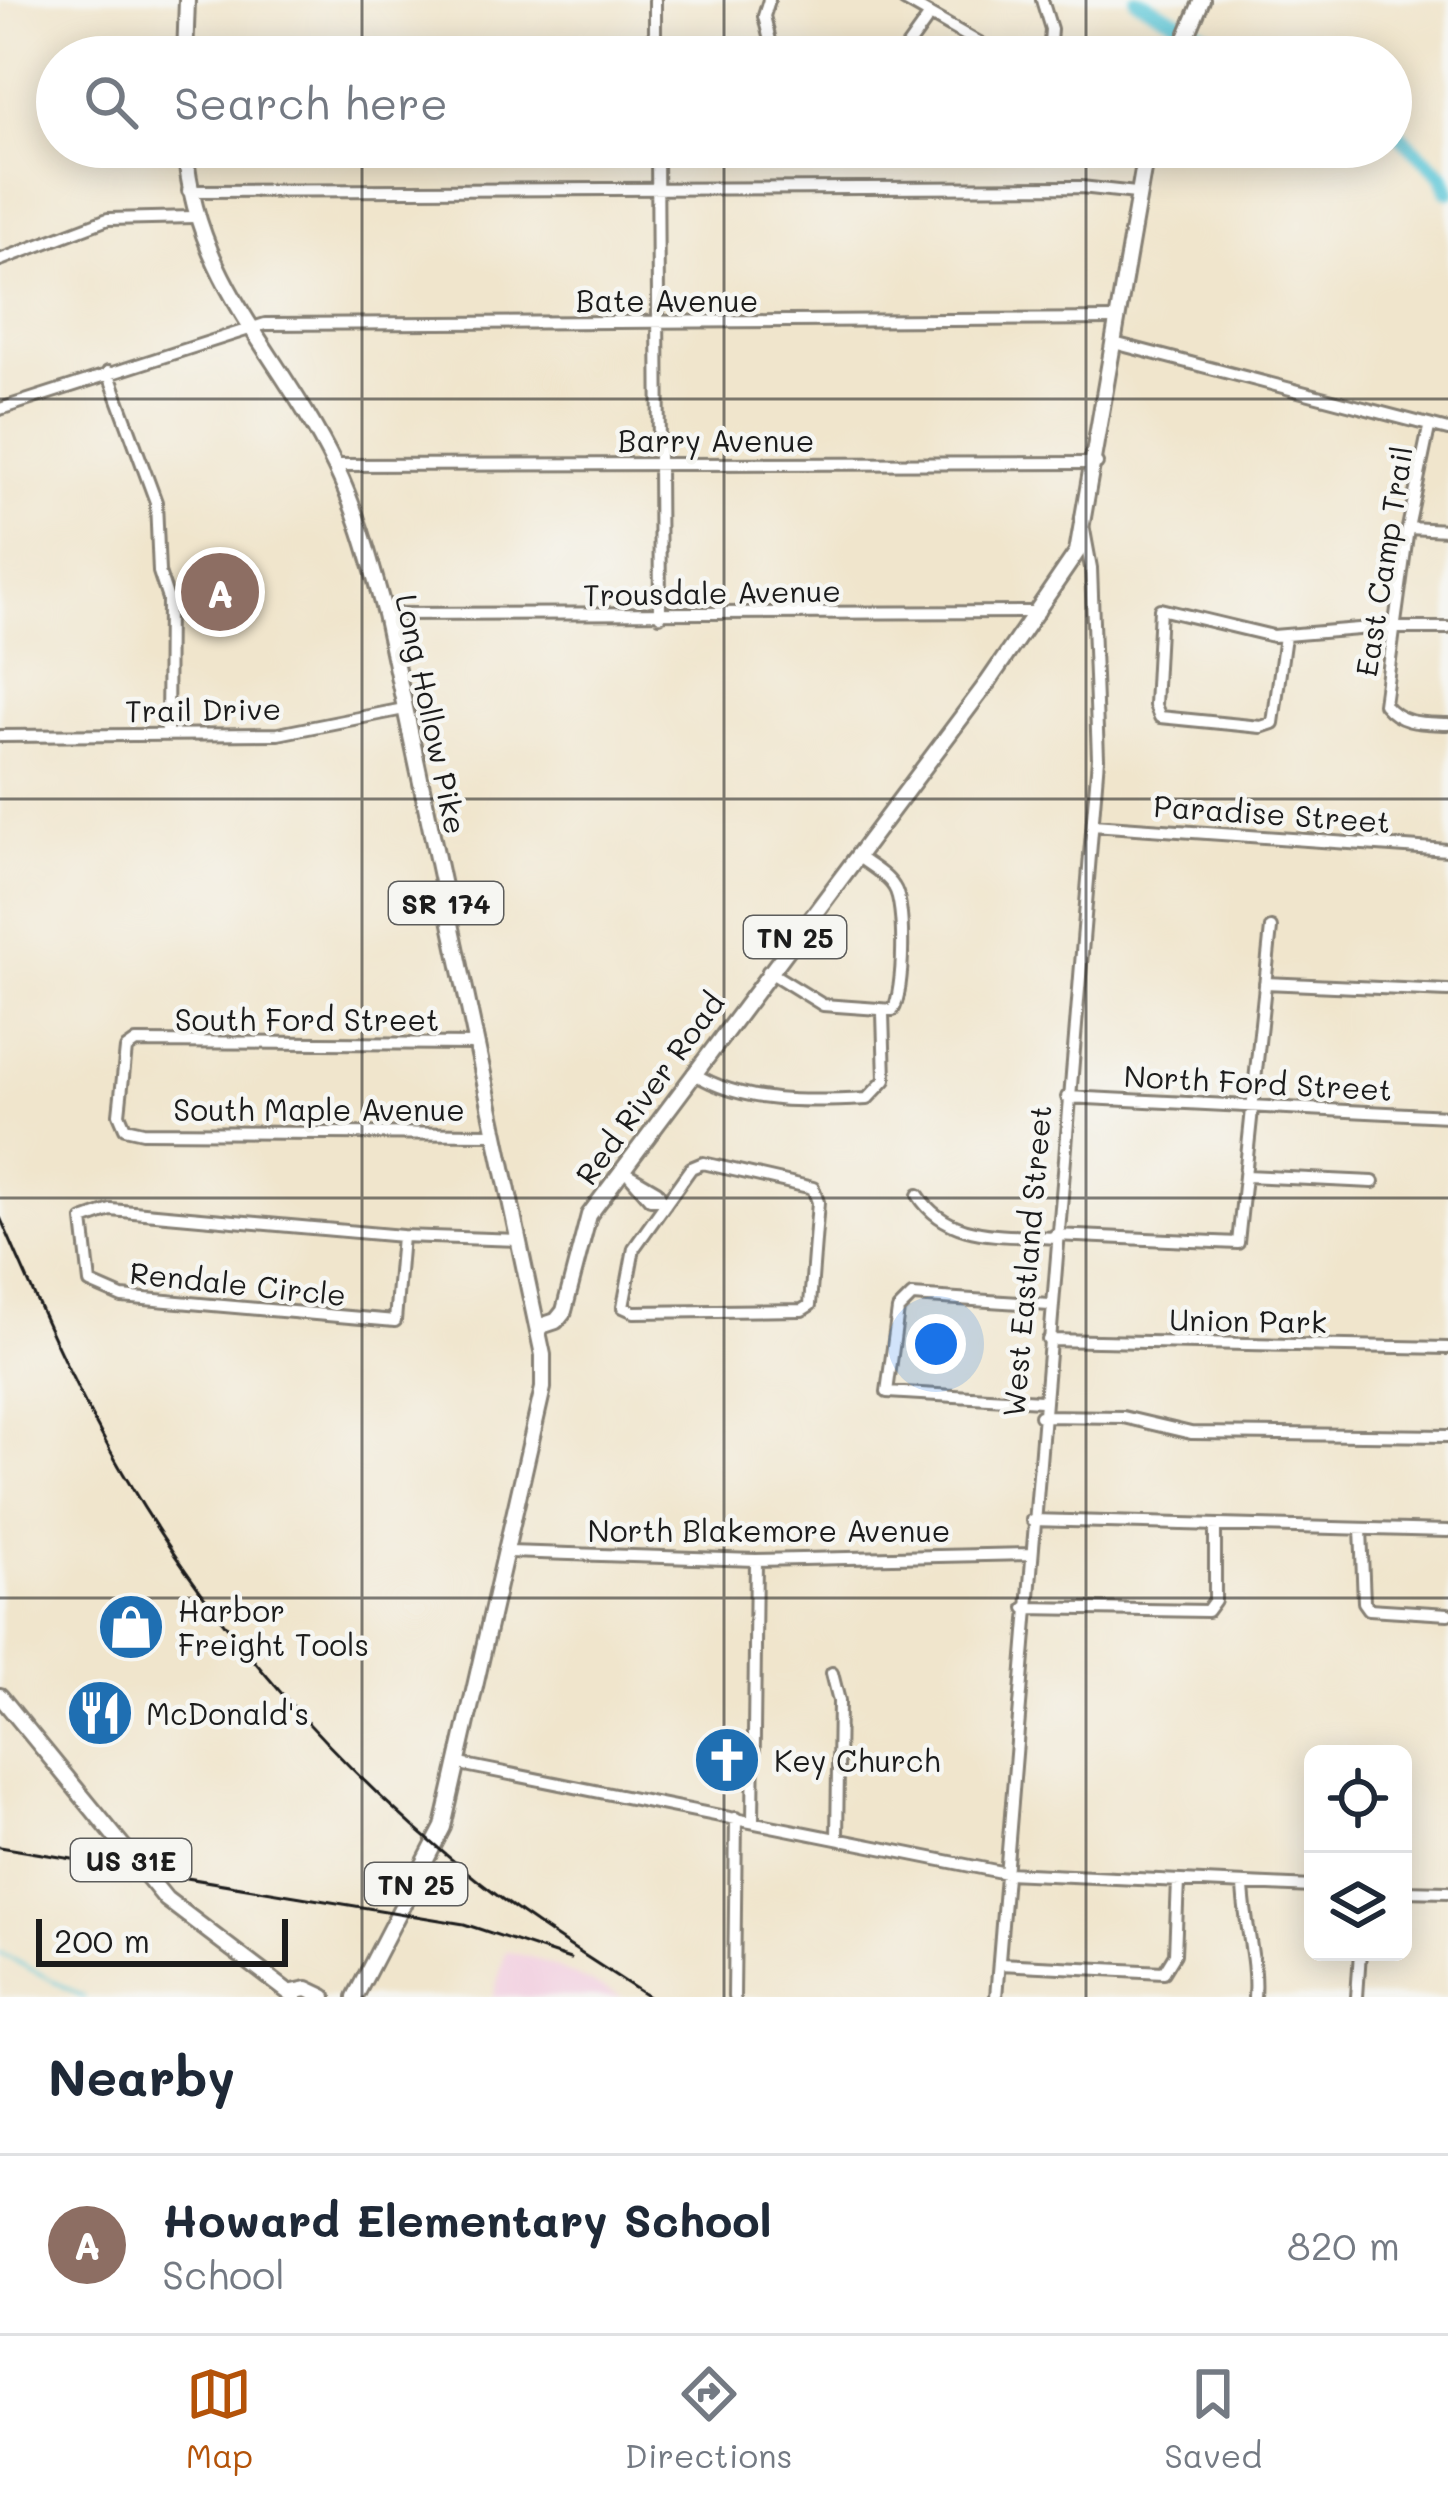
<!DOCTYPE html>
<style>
body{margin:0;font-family:Mali,sans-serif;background:#f6f6f7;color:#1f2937}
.controls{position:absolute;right:36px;bottom:36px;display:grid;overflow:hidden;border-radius:18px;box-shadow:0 6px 30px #0003}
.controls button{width:108px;height:108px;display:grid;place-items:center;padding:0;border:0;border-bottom:3px solid #e0e1e3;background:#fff;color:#1f2937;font:60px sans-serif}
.scale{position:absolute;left:36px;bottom:30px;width:252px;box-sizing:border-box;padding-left:12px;border:6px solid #1c1c1c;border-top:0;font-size:33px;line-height:42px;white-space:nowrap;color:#1c1c1c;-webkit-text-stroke:9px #f6f6f2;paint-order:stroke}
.you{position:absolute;left:936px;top:1344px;width:42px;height:42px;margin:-30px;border:9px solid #fff;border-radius:50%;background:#1a73e8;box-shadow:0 0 0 18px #1a73e833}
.badge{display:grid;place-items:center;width:78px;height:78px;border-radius:50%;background:#b45309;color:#fff;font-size:39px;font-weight:700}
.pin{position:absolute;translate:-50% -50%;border:6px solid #fff;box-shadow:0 3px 12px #0006}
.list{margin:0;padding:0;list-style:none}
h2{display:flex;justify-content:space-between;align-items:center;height:156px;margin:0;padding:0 48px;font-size:51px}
h2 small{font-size:39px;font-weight:400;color:#747a83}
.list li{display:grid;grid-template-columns:78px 1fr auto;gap:36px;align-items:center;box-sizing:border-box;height:180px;padding:0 48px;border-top:3px solid #e0e1e3}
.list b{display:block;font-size:45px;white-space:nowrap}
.list p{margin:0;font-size:39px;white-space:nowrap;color:#747a83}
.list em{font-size:39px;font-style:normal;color:#747a83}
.icon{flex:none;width:66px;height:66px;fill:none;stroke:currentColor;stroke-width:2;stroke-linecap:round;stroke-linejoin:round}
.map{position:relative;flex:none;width:1448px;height:1997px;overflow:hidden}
.search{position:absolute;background:#fff;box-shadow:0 6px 30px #0003;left:36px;right:36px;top:36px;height:132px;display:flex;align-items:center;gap:30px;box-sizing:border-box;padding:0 42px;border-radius:66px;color:#747a83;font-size:45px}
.sheet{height:336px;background:#fff}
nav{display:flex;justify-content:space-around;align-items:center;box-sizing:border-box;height:168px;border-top:3px solid #e0e1e3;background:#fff;font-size:33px;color:#747a83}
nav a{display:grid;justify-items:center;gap:6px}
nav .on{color:#b45309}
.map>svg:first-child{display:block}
.built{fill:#f2cfe0}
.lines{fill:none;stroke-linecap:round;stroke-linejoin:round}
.stream{stroke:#5dc7d8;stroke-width:3}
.river{stroke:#5dc7d8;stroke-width:15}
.minor-casing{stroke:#868074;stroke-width:16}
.major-casing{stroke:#868074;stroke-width:20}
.minor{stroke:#fff;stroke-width:10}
.major{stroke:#fff;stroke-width:14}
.rail{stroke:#1c1c1c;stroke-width:3}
.grid{fill:none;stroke:#1c1c1c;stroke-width:3;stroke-opacity:0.55}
.labels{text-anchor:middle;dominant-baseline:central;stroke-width:9;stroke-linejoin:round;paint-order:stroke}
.shield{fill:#f6f6f2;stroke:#5d5d5c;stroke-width:3}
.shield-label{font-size:27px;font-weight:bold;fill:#1c1c1c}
.street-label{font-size:30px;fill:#1c1c1c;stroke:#f6f6f2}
.poi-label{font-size:30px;fill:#1c1c1c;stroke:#f6f6f2;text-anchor:start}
</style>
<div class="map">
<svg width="1448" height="1997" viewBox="0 0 1448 1997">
<rect width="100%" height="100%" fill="#f6f6f2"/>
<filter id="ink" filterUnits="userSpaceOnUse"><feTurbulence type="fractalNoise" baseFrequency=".00833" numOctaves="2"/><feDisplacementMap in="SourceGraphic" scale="24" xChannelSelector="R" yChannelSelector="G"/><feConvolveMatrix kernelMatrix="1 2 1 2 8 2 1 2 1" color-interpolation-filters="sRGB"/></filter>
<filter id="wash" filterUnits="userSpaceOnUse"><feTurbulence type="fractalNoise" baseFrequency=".004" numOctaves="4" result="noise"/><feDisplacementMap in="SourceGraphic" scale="48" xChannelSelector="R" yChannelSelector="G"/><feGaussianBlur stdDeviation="2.7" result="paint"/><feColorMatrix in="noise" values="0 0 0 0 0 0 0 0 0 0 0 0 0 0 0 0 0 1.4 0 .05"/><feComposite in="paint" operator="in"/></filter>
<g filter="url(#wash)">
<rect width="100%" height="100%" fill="#f0e5cc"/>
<path class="built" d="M506 1951 537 1959 623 1997H493Z"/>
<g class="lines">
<path class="stream" d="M0 1953 84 1997"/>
<path class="river" d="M1137 0 1247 57
M1391 127 1442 175 1448 191"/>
</g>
</g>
<g filter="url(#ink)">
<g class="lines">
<g class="minor-casing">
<path id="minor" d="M655 0V57
M769 0 764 16 774 57
M904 0 1004 57
M1042 0 1051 29 1049 57
M185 54 655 51
M900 57 928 18
M657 147 660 616
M188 191 1081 187 1136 193
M0 260 108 219 194 217
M1114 343 1448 430
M108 372 156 502 159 572 168 599 167 734
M0 409 265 324 1117 319
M1429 428 1408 528 1384 704C1401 725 1422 723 1448 724
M335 465 1097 463
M1408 528 1448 530
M385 614 1039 612
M1285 636 1273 723 1261 727 1160 717 1155 705 1160 609 1273 636 1371 628H1448
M0 736 278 734 404 709
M1093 825 1448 850
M768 971 823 1005 893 1010C904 993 906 904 894 887 886 874 869 865 857 856
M1265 983 1448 991
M478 1044 136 1042 126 1049 119 1114 125 1128 143 1132 496 1134
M693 1073C744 1105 810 1102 867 1099L885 1080 883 1013
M1067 1097 1448 1116
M703 1163 813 1188 818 1202 810 1305 802 1310 634 1312 623 1307 634 1248 691 1168Z
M621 1170 657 1191 665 1205
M630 1176 650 1199H658
M1246 1176 1373 1182
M918 1195C948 1242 1004 1234 1055 1238
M111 1210 402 1236 395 1321 122 1297 90 1283 83 1220Z
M1055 1235 1238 1243 1271 928
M402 1236 519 1240
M1048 1340 1448 1348
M1041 1401 887 1392 898 1310 912 1296 1050 1305
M1040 1416 1123 1417 1191 1433 1448 1436
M1032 1520 1448 1531
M1361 1529 1364 1602 1369 1609 1448 1614
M508 1552 756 1560 1030 1554
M1025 1608 1207 1611 1215 1600V1526
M832 1673 839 1701 837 1838
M460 1764 1006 1873 1313 1887
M753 1821 756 1560
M1243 1884C1244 1924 1257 1958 1254 1997
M1403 1891 1448 1892
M999 1964 1164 1972 1175 1954 1178 1881
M734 1997 736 1818
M996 1997 1098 758 1091 568 1084 530
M1357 1997 1360 1952"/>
</g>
<g class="major-casing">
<path id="major" d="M185 57 187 0
M1178 57 1202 0
M185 147C195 282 280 352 335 466 358 513 371 564 385 614L543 1355V1388L443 1827 355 1997
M538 1327 556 1321 564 1311 589 1215 988 682 1077 552 1147 147
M0 1696 166 1899 295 1997
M293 1992 307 1989 324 1997"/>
</g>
<use href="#minor" class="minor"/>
<use href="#major" class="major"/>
<path class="rail" d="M0 1217C38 1304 75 1391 123 1473 214 1629 340 1773 482 1884 535 1925 593 1961 649 1997
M0 1847 464 1924 570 1959"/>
</g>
</g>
<path class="grid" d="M362 0V57M724 0V57M1086 0V57M362 147V1997M724 147V1997M1086 147V1997M0 399H1448M0 799H1448M0 1198H1448M0 1598H1448"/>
<defs>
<g id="shop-disc" transform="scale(3.45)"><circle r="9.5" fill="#1f6fb2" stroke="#f6f6f2"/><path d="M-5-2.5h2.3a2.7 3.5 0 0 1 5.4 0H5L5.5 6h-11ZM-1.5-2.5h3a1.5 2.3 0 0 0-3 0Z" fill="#fff"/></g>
<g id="restaurant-disc" transform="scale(3.45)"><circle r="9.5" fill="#1f6fb2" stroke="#f6f6f2"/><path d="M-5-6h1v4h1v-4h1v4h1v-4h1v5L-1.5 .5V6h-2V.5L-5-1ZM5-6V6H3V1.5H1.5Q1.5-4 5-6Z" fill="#fff"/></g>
<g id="church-disc" transform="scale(3.45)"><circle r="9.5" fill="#1f6fb2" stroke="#f6f6f2"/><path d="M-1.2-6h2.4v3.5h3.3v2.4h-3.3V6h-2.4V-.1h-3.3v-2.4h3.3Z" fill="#fff"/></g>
</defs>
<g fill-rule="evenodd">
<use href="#shop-disc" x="131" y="1627"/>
<use href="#restaurant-disc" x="100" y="1713"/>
<use href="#church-disc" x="727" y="1760"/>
</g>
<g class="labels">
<g class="shield">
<rect x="389" y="882" width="114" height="42" rx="9"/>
<rect x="744" y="916" width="102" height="42" rx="9"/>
<rect x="71" y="1839" width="120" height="42" rx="9"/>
<rect x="365" y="1863" width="102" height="42" rx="9"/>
</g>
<g class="shield-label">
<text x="446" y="903">SR 174</text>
<text x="795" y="937">TN 25</text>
<text x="131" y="1860">US 31E</text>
<text x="416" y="1884">TN 25</text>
</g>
<g class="street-label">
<text x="667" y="300">Bate Avenue</text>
<text x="716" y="440">Barry Avenue</text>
<text transform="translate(1383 561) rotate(-81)">East Camp Trail</text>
<text transform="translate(712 592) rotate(-1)">Trousdale Avenue</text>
<text transform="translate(203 709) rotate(-1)">Trail Drive</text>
<text transform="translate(432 714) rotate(78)">Long Hollow Pike</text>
<text transform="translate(1272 813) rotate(4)">Paradise Street</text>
<text x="307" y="1019">South Ford Street</text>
<text transform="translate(1258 1082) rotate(3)">North Ford Street</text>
<text transform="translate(649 1088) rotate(-54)">Red River Road</text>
<text x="319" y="1109">South Maple Avenue</text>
<text transform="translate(1026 1261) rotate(-85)">West Eastland Street</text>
<text transform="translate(238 1283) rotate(6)">Rendale Circle</text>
<text transform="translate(1248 1320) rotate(1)">Union Park</text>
<text x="769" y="1530">North Blakemore Avenue</text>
</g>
<g class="poi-label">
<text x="178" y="1610">Harbor<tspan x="178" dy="34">Freight Tools</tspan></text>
<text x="146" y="1713">McDonald's</text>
<text x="774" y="1760">Key Church</text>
</g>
</g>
</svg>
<div class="controls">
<button><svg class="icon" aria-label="locate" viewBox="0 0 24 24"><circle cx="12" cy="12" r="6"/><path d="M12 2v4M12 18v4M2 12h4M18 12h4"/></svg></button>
<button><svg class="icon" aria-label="layers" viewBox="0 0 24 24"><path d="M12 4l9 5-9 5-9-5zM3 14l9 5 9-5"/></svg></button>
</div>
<div class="scale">200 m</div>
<div class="you"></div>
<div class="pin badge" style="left:220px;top:592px;background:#8d6e63">A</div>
<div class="search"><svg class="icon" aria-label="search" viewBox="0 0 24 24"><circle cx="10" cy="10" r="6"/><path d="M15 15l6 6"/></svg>Search here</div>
</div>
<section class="sheet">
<h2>Nearby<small></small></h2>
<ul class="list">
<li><span class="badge" style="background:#8d6e63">A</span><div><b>Howard Elementary School</b><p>School</p></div><em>820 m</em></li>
</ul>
</section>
<nav>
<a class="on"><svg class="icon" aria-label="map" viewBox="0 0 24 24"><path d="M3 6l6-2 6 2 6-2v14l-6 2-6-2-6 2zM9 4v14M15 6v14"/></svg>Map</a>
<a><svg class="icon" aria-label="directions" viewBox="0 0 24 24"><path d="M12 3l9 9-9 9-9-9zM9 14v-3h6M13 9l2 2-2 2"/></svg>Directions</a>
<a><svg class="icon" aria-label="saved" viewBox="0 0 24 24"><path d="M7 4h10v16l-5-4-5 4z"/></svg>Saved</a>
</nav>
